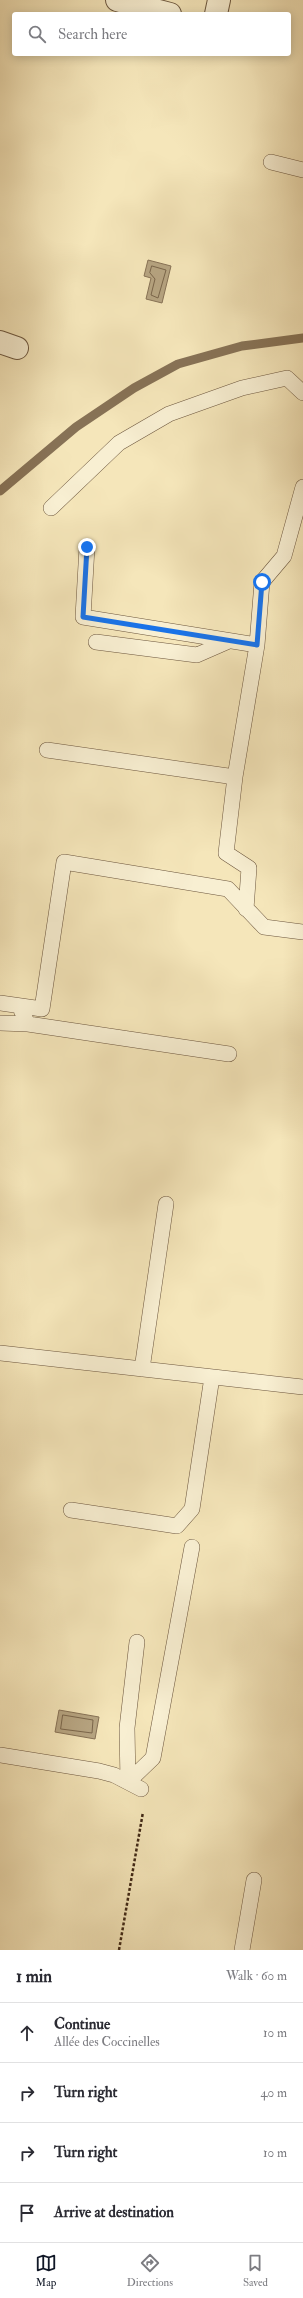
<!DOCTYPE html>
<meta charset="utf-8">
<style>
body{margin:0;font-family:"IM FELL Double Pica",serif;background:#f2f2f3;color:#2b2b33}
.stop{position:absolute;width:12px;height:12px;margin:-9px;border:3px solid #1a73e8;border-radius:50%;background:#fff}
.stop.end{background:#1a73e8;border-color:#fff;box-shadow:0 1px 4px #0008}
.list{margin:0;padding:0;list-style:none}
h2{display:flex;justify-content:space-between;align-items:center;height:52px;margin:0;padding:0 16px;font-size:17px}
h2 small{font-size:13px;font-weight:400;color:#7c7c81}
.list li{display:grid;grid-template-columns:26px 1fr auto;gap:12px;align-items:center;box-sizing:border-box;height:60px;padding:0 16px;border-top:1px solid #e1e1e2}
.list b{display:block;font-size:15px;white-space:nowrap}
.list p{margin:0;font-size:13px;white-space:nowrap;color:#7c7c81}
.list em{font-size:13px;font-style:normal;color:#7c7c81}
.icon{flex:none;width:22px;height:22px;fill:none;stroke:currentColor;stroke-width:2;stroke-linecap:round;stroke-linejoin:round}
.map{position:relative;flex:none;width:303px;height:1950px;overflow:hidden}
.search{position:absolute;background:#fff;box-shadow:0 2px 10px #0003;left:12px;right:12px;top:12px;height:44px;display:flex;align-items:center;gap:10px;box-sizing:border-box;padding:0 14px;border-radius:4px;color:#7c7c81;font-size:15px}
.sheet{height:292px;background:#fff}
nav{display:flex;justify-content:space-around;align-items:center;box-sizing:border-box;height:56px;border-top:1px solid #e1e1e2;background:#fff;font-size:11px;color:#7c7c81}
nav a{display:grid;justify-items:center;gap:2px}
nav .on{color:#111827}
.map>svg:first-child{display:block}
.water{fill:#b7a582;stroke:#877256}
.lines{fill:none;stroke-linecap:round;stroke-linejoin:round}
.shore{stroke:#7a664b;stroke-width:1}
.stream{stroke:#877256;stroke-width:9}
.lane-casing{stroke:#6c563e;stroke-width:16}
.street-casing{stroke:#6c563e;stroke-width:24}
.path{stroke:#3e2614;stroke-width:2.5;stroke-dasharray:3 2;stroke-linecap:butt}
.lane{stroke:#f8efd2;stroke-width:15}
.street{stroke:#f8efd2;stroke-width:22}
.route{stroke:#1a73e8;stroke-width:5}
</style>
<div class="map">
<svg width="303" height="1950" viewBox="0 0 303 1950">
<rect width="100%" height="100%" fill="#f5e6ba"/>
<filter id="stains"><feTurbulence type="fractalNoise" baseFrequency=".005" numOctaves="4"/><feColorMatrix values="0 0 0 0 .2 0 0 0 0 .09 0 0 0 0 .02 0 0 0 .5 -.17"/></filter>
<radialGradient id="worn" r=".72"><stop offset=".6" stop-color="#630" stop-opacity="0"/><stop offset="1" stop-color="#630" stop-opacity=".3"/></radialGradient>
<path class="water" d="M148 260 171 266 162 303 146 299 151 278 144 276Z
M59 1710 99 1717 95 1739 55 1732Z"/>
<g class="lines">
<path class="shore" d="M152 266 166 270 158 298 151 295 155 279 150 273Z
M63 1715 93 1720 92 1733 61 1729Z"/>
<path class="stream" d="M0 491 76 427 134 388 178 364 242 346 303 338"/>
<g class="lane-casing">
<path id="lane" d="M271 162 303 170
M51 508 119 443 169 414 242 388 287 378 303 393
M87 547 83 617 257 645
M96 642 197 655 229 641
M47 750 235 777
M246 909 249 868 226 853 235 777 257 645 262 582 284 556 303 487
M0 1003 42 1009 64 862 228 889 264 927 303 932
M19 1006 28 1024 229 1054
M0 1023 28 1024
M0 1353 303 1387
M142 1369 166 1204
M71 1510 177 1526 192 1509 212 1377
M0 1755 99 1771 114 1775 141 1789
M128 1782 153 1758 192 1547
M128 1782 127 1728 137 1642
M242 1950 254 1880"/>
</g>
<g class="street-casing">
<path id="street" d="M117 0 170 14
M216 14 219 0
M0 342 17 348"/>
</g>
<path class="path" d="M119 1950 143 1812"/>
<use href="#lane" class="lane"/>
<use href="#street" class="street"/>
</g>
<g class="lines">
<path class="route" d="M87 547 83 617 257 645 262 582"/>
</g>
<rect width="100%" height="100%" filter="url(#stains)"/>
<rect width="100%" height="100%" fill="url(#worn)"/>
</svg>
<div class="stop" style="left:262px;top:582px"></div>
<div class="stop end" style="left:87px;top:547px"></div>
<div class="search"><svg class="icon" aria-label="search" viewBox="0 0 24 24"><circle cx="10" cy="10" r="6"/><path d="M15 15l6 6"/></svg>Search here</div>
</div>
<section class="sheet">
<h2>1 min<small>Walk · 60 m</small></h2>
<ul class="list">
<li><svg class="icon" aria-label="ahead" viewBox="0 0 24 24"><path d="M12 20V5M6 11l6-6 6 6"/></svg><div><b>Continue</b><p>Allée des Coccinelles</p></div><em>10 m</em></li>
<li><svg class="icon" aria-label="right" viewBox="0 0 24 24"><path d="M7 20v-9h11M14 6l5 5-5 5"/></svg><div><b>Turn right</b></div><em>40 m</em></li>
<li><svg class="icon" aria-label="right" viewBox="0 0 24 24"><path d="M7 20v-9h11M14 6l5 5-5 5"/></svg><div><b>Turn right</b></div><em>10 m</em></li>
<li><svg class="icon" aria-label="arrive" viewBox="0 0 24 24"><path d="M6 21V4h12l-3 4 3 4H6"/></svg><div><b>Arrive at destination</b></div></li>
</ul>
</section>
<nav>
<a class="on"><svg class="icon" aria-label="map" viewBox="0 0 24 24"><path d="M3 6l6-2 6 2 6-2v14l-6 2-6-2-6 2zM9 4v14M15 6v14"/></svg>Map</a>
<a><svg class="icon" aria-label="directions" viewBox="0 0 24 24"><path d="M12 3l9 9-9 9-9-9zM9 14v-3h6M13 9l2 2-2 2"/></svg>Directions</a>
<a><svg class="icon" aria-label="saved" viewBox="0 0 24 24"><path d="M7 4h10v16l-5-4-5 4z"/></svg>Saved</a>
</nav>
